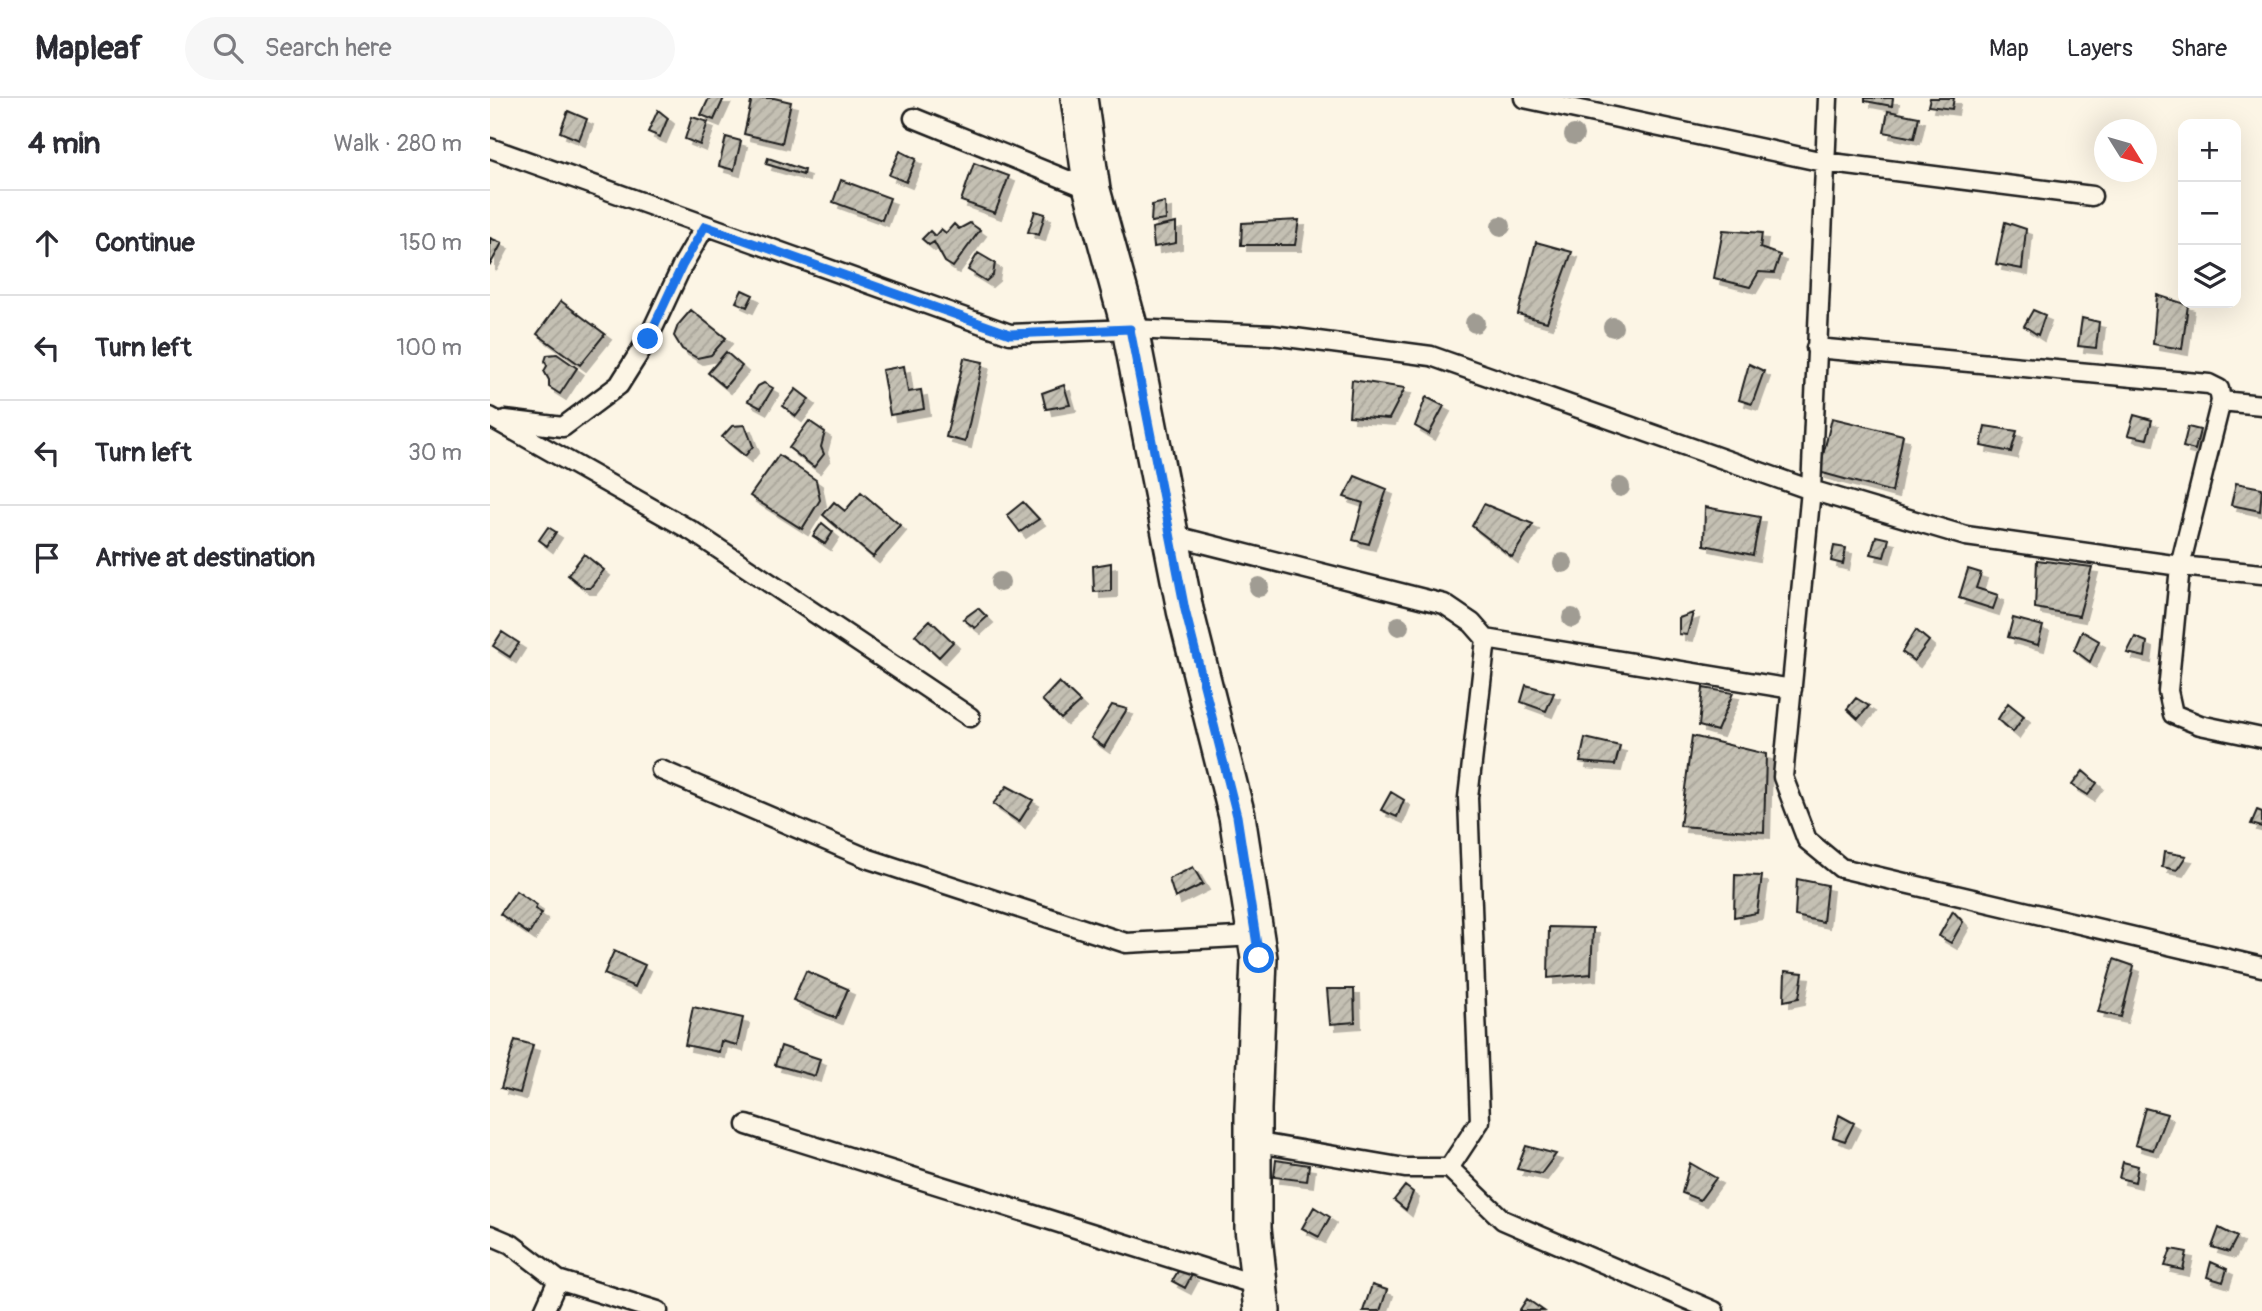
<!DOCTYPE html>
<meta charset="utf-8">
<style>
body{margin:0;font-family:Pangolin,sans-serif;background:#f7f7f7;color:#2b2b33}
.controls{position:absolute;right:21px;top:21px;display:grid;overflow:hidden;border-radius:14px;box-shadow:0 7px 28px #0002}
.controls button{width:63px;height:63px;display:grid;place-items:center;padding:0;border:0;border-bottom:2px solid #e1e1e2;background:#fff;color:#2b2b33;font:35px sans-serif}
.compass{position:absolute;left:1604px;top:21px;width:63px;height:63px;border-radius:50%;background:#fff;box-shadow:0 7px 28px #0002;rotate:127deg}
.stop{position:absolute;width:21px;height:21px;margin:-16px;border:5px solid #1a73e8;border-radius:50%;background:#fff}
.stop.end{background:#1a73e8;border-color:#fff;box-shadow:0 2px 7px #0008}
.list{margin:0;padding:0;list-style:none}
h2{display:flex;justify-content:space-between;align-items:center;height:91px;margin:0;padding:0 28px;font-size:30px}
h2 small{font-size:23px;font-weight:400;color:#7c7c81}
.list li{display:grid;grid-template-columns:46px 1fr auto;gap:21px;align-items:center;box-sizing:border-box;height:105px;padding:0 28px;border-top:2px solid #e1e1e2}
.list b{display:block;font-size:26px;white-space:nowrap}
.list em{font-size:23px;font-style:normal;color:#7c7c81}
.icon{flex:none;width:38px;height:38px;fill:none;stroke:currentColor;stroke-width:2;stroke-linecap:round;stroke-linejoin:round}
.map{position:relative;flex:none;width:1772px;height:1213px;overflow:hidden}
header{display:flex;align-items:center;gap:42px;box-sizing:border-box;height:98px;padding:0 35px;background:#fff;border-bottom:2px solid #e1e1e2}
header strong{font-size:33px}
nav{display:flex;gap:38px;margin-inline-start:auto;font-size:24px}
.search{width:490px;height:63px;background:#f7f7f7;display:flex;align-items:center;gap:18px;box-sizing:border-box;padding:0 24px;border-radius:38px;color:#7c7c81;font-size:26px}
main{display:flex}
aside{flex:1;background:#fff}
.map>svg:first-child{display:block}
.building{fill:url(#building-hatch);stroke:#1c1c1c;stroke-width:2;filter:url(#shadow)}
.lines{fill:none;stroke-linecap:round;stroke-linejoin:round}
.service-casing{stroke:#1c1c1c;stroke-width:23}
.minor-casing{stroke:#1c1c1c;stroke-width:40}
.service{stroke:#fcf5e5;stroke-width:18}
.minor{stroke:#fcf5e5;stroke-width:35}
.tree{fill:#a09c93}
.route{stroke:#1a73e8;stroke-width:9}
</style>
<header>
<strong>Mapleaf</strong>
<div class="search"><svg class="icon" aria-label="search" viewBox="0 0 24 24"><circle cx="10" cy="10" r="6"/><path d="M15 15l6 6"/></svg>Search here</div>
<nav><a>Map</a><a>Layers</a><a>Share</a></nav>
</header>
<main>
<aside>
<h2>4 min<small>Walk · 280 m</small></h2>
<ul class="list">
<li><svg class="icon" aria-label="ahead" viewBox="0 0 24 24"><path d="M12 20V5M6 11l6-6 6 6"/></svg><div><b>Continue</b></div><em>150 m</em></li>
<li><svg class="icon" aria-label="left" viewBox="0 0 24 24"><path d="M17 20v-9H6M10 6l-5 5 5 5"/></svg><div><b>Turn left</b></div><em>100 m</em></li>
<li><svg class="icon" aria-label="left" viewBox="0 0 24 24"><path d="M17 20v-9H6M10 6l-5 5 5 5"/></svg><div><b>Turn left</b></div><em>30 m</em></li>
<li><svg class="icon" aria-label="arrive" viewBox="0 0 24 24"><path d="M6 21V4h12l-3 4 3 4H6"/></svg><div><b>Arrive at destination</b></div></li>
</ul>
</aside>
<div class="map">
<svg width="1772" height="1213" viewBox="0 0 1772 1213">
<defs>
<pattern id="building-hatch" width="6" height="6" patternUnits="userSpaceOnUse" patternTransform="scale(1.75)"><rect width="6" height="6" fill="#c4c0b3"/><path d="M-1 1l2-2M0 6l6-6M5 7l2-2" fill="none" stroke="#a8a499"/></pattern>
<filter id="shadow"><feDropShadow dx="6" dy="6" stdDeviation="0" flood-color="#0004"/></filter>
</defs>
<rect width="100%" height="100%" fill="#fcf5e5"/>
<filter id="ink" filterUnits="userSpaceOnUse"><feTurbulence type="fractalNoise" baseFrequency=".0143" numOctaves="2"/><feDisplacementMap in="SourceGraphic" scale="14" xChannelSelector="R" yChannelSelector="G"/><feConvolveMatrix kernelMatrix="1 2 1 2 8 2 1 2 1" color-interpolation-filters="sRGB"/></filter>
<g filter="url(#ink)">
<path class="building" d="M219 0H234L224 22 211 17Z
M262 0H284L301 4 292 45 254 36Z
M1375 0H1403L1402 8 1375 3Z
M1440 0H1464L1462 11 1438 8Z
M168 12 178 20 170 39 158 34Z
M78 13 97 21 89 42 70 34Z
M1398 13 1429 19 1424 40 1394 34Z
M202 19 218 24 210 47 195 41Z
M236 39 251 43 244 72 229 68Z
M410 53 426 61 416 84 399 77Z
M278 60 314 72 313 77 276 66Z
M484 65 519 78 505 115 471 103Z
M351 82 400 100 392 122 343 104Z
M675 104 676 122 661 124 662 107Z
M545 113 555 116 549 137 538 134Z
M809 122 805 147H751L752 125Z
M1515 124 1536 131 1532 171 1506 166Z
M480 125 490 132 463 169 455 164 444 144 439 147 432 141 440 133 445 138 451 131 456 135 464 126 469 131Z
M686 125V145L664 149 662 130Z
M1233 132 1272 135 1270 150 1290 157 1284 175 1269 174 1260 189 1224 180Z
M0 140 12 145 0 167Z
M1046 144 1082 154 1057 224 1028 216Z
M488 155 505 165 503 177 496 183 478 172Z
M252 192 263 197 257 209 246 204Z
M1667 197 1698 207 1692 251 1663 246Z
M71 203 115 236 90 267 47 236Z
M201 212 236 240 221 257 207 260 192 251 184 238 188 227Z
M1543 212 1555 217 1548 237 1534 228Z
M1592 220 1609 224 1606 250 1588 248Z
M236 254 252 268 235 289 218 275Z
M67 256 87 270 70 296 59 289V282L54 273 57 268 55 263 57 257Z
M474 260 493 264 475 344 456 339Z
M1259 266 1274 273 1262 306 1249 302Z
M414 268 418 294 431 292 434 311 400 317 392 272Z
M862 282 915 290 899 321 859 318Z
M274 285 283 290 271 310 258 303 268 288Z
M574 287 580 307 556 311 552 295Z
M306 291 319 301 306 318 293 308Z
M936 299 954 308 939 336 925 328Z
M1644 317 1662 322 1657 341 1638 337Z
M1342 320 1413 337 1402 394 1329 374Z
M319 323 335 334 331 349 334 356 324 369 299 350Z
M255 327 263 348 255 358 232 339 242 328Z
M1495 328 1527 333 1521 354 1491 348Z
M1698 329 1710 332 1705 352 1693 349Z
M289 357 326 382 330 402 312 431 260 398Z
M865 378 897 391 879 446 863 442 873 405 854 399Z
M1746 385 1772 390 1770 413 1741 407Z
M371 394 410 427 383 459 333 417 344 404 355 413Z
M533 404 549 421 530 434 517 417Z
M994 406 1043 426 1022 459 982 428Z
M1215 409 1270 419 1263 457 1214 447Z
M332 425 343 434 335 446 323 438Z
M58 429 66 434 57 448 49 442Z
M1386 438 1399 441 1394 459 1381 456Z
M1344 448 1356 450 1353 466 1341 463Z
M94 456 114 472 100 490H94L78 477Z
M1547 462 1602 469 1589 518 1545 510Z
M621 465V493L604 494 603 468Z
M1478 471 1491 475 1486 490 1508 497 1503 511 1469 500Z
M488 510 497 519 485 530 473 521Z
M1203 515 1197 537 1189 536V520Z
M1523 520 1553 528 1548 547 1518 539Z
M440 522 463 544 449 559 425 537Z
M1426 532 1439 543 1424 563 1412 554Z
M1592 533 1609 543 1600 564 1584 552Z
M12 534 29 545 20 559 3 548Z
M1645 539 1657 544 1655 559 1637 555Z
M569 584 590 604 571 621 552 602Z
M1036 587 1064 595 1056 613 1031 604Z
M1213 590 1243 595 1227 633 1209 628Z
M1366 600 1379 608 1368 621 1357 611Z
M1518 605 1534 618 1523 634 1508 621Z
M622 607 637 611 614 649 601 640Z
M1202 638 1276 656 1274 734 1190 728Z
M1095 640 1130 648 1125 667 1090 664Z
M1593 673 1607 685 1598 697 1582 687Z
M517 688 543 702 529 724 503 706Z
M901 694 914 702 907 719 891 712Z
M1767 712 1772 714V729L1761 726Z
M1674 754 1696 758 1687 772 1672 769Z
M703 769 713 786 685 800 679 781Z
M1245 777 1272 778 1267 815 1244 819Z
M1307 781 1337 787 1333 824 1305 818Z
M26 793 47 807 45 811 52 815 39 836 10 816Z
M1463 813 1473 824 1461 845 1449 838Z
M1059 829 1103 830 1101 876 1058 880Z
M124 853 155 867 145 889 114 876Z
M1624 861 1644 868 1631 919 1608 914Z
M316 873 358 891 346 920 303 902Z
M1295 873 1313 875 1309 900 1294 903Z
M837 891H864L865 924 840 926Z
M203 909 253 920 247 947 231 943 229 954 195 947Z
M25 942 43 947 30 995 11 990Z
M291 948 330 961 325 978 285 967Z
M1655 1010 1677 1016 1663 1052 1645 1047Z
M1349 1017 1364 1025 1355 1043 1343 1039Z
M1036 1048 1066 1056 1051 1076 1027 1071Z
M786 1062 819 1067 817 1083 784 1079Z
M1633 1064 1648 1068 1645 1084 1629 1080Z
M1200 1065 1226 1080 1210 1102 1192 1095Z
M915 1088 923 1094 916 1112 904 1102Z
M824 1109 840 1119 829 1139 812 1130Z
M1729 1130 1747 1139 1739 1154 1722 1149Z
M1681 1151 1697 1154 1693 1172 1675 1168Z
M1721 1164 1737 1171 1733 1184 1717 1179Z
M690 1170 702 1177 695 1190 682 1183Z
M882 1187 897 1192 890 1213H873Z
M1037 1201 1054 1213H1029Z"/>
<g class="lines">
<g class="service-casing">
<path id="service" d="M1034 0 1334 64 1602 98
M1338 0 1321 392 1293 679 1317 742 1351 770 1772 869
M424 20 602 92
M0 50 520 236 640 231 782 237 941 258 1321 392 1476 438 1690 468 1772 476
M1326 250 1719 286 1729 291 1731 303 1690 468 1678 593 1683 616 1710 627 1772 640
M1731 303 1772 307
M0 319 202 433 480 619
M15 322 73 329 129 287 158 241 192 168 215 128
M681 437 954 506 982 525 996 541 978 700 990 1023 959 1070H915L763 1044
M996 541 1302 591
M171 672 379 761 636 845 766 838
M257 1027 770 1188
M959 1070 1013 1122 1224 1213
M0 1137 21 1146 68 1182 54 1213
M68 1182 168 1213"/>
</g>
<g class="minor-casing">
<path id="minor" d="M589 0 602 92 640 231 695 512 747 718 769 860 763 1011V1130L772 1213"/>
</g>
<use href="#service" class="service"/>
<use href="#minor" class="minor"/>
</g>
<g class="tree">
<circle cx="1084" cy="37" r="10"/>
<circle cx="1011" cy="128" r="10"/>
<circle cx="985" cy="225" r="10"/>
<circle cx="1123" cy="229" r="10"/>
<circle cx="1130" cy="389" r="10"/>
<circle cx="1073" cy="465" r="10"/>
<circle cx="510" cy="484" r="10"/>
<circle cx="769" cy="489" r="10"/>
<circle cx="1082" cy="520" r="10"/>
<circle cx="909" cy="528" r="10"/>
</g>
</g>
<g class="lines" filter="url(#ink)">
<path class="route" d="M158 241 192 168 215 128 520 236 640 231 695 512 747 718 769 860"/>
</g>
</svg>
<div class="controls">
<button>+</button>
<button>−</button>
<button><svg class="icon" aria-label="layers" viewBox="0 0 24 24"><path d="M12 4l9 5-9 5-9-5zM3 14l9 5 9-5"/></svg></button>
</div>
<svg class="compass" viewBox="-18 -18 36 36"><path d="M0-13l5 13h-10z" fill="#e53935"/><path d="M0 13l5-13h-10z" fill="#7c7c81"/></svg>
<div class="stop" style="left:769px;top:860px"></div>
<div class="stop end" style="left:158px;top:241px"></div>
</div>
</main>
